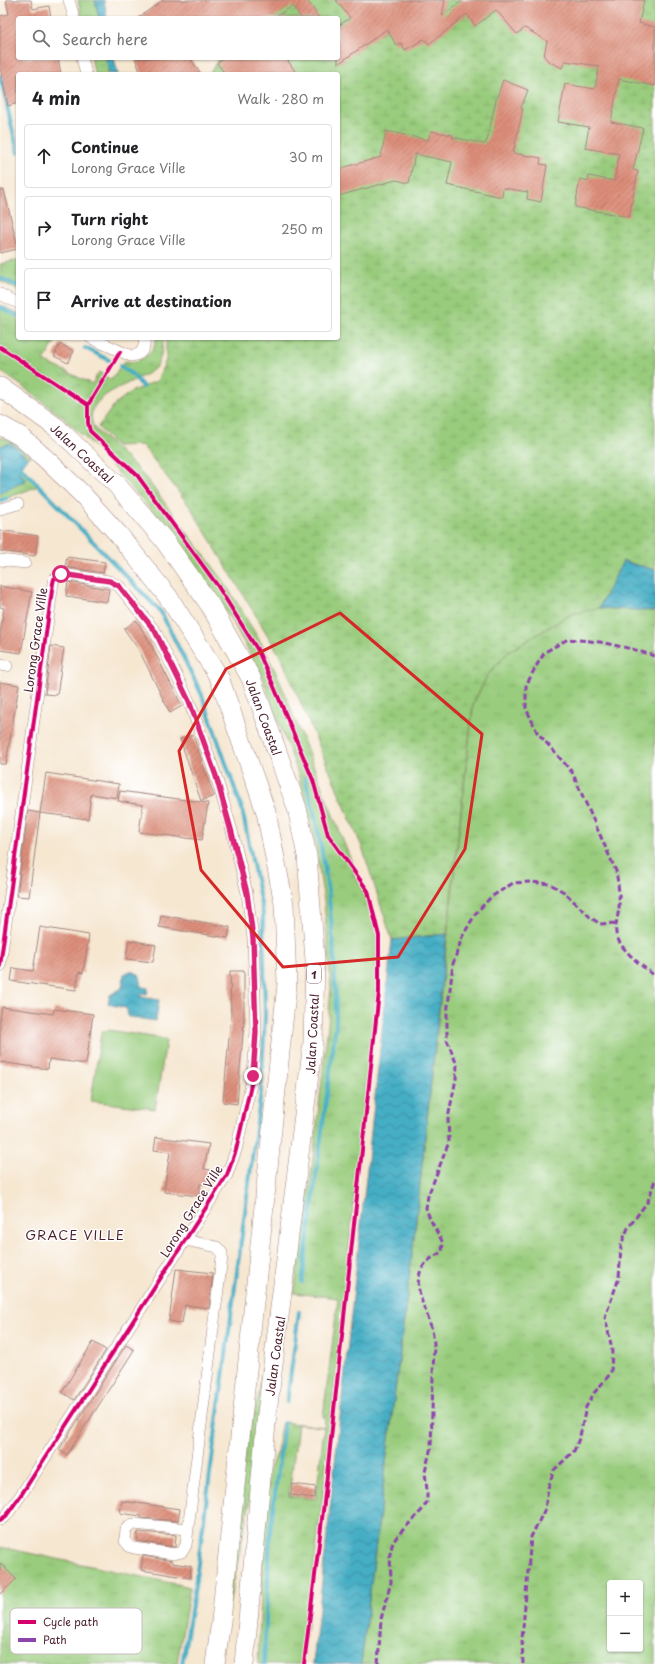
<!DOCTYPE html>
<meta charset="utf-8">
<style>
body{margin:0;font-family:"Playpen Sans",sans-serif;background:#f2f2f2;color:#202124}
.controls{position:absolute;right:12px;bottom:12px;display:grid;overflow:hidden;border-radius:4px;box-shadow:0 1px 3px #0004}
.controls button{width:36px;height:36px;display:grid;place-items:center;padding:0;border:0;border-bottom:1px solid #e0e0e0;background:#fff;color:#202124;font:20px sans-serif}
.stop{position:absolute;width:12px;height:12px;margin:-9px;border:3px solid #db2777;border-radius:50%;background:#fff}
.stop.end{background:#db2777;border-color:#fff;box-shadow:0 1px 4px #0008}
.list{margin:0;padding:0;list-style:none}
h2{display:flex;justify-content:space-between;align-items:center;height:52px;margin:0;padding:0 16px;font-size:17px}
h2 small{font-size:13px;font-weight:400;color:#757577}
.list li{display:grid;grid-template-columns:26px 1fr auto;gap:12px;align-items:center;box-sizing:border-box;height:64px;margin:0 8px 8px;padding:0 8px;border:1px solid #e0e0e0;border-radius:4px}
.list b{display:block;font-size:15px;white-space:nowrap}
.list p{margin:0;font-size:13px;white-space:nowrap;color:#757577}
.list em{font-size:13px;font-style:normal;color:#757577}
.icon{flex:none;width:22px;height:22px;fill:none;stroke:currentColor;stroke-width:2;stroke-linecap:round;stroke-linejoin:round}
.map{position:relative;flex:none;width:655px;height:1664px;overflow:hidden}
.search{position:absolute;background:#fff;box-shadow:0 1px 3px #0004;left:16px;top:16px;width:324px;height:44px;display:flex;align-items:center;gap:10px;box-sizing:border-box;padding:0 14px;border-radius:4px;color:#757577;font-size:15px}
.panel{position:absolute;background:#fff;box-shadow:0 1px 3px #0004;left:16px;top:72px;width:324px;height:268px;border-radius:4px}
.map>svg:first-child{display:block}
.grass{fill:url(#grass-tufts);stroke:#727654;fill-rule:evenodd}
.wetland{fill:url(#wetland-marsh);stroke:#727654}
.garden{fill:#99cc7d;stroke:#727654}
.water{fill:url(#water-waves);stroke:#486678}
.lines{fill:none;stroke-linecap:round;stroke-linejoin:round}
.stream{stroke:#45aec5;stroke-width:4}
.building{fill:url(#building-hatch)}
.minor-casing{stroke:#a0837e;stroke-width:12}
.trunk-casing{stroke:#a0837e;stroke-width:20}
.minor{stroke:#fff;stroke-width:11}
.trunk{stroke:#fff;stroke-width:19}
.quiet{stroke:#8e44ad;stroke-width:3;stroke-dasharray:6 3;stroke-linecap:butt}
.cycleway-casing{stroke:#fff;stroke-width:6}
.cycleway{stroke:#d6006c;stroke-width:4}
.route{stroke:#db2777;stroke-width:5}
.marked{fill:none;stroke:#d62828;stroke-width:3;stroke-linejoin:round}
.labels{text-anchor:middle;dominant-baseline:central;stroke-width:3;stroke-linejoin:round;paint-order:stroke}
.shield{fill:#fff;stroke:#80626b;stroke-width:1}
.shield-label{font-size:11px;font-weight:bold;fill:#4a1f2b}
.street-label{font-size:12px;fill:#4a1f2b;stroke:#fff}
.neighbourhood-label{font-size:13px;letter-spacing:1px;fill:#4a1f2b;stroke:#fff}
.key{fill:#fff;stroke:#c9bcbf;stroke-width:1}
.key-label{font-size:11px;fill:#4a1f2b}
</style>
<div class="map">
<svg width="655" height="1664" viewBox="0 0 655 1664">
<defs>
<pattern id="grass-tufts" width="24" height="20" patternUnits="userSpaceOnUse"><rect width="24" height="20" fill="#99cc7d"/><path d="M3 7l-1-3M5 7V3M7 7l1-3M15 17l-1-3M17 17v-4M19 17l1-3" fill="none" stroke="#85af6c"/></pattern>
<pattern id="wetland-marsh" width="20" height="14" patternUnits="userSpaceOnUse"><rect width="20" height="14" fill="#99cc7d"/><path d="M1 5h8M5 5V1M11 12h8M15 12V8" fill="none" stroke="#85af6c"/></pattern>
<pattern id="water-waves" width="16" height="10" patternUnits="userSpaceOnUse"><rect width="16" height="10" fill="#45aec5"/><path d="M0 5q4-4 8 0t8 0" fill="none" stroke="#3c8da0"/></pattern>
<pattern id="building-hatch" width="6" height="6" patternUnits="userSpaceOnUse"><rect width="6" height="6" fill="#dd8e7a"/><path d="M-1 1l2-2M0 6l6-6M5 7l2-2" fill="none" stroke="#b57364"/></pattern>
</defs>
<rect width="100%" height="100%" fill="#fff"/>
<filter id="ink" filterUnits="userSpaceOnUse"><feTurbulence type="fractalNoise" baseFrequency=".025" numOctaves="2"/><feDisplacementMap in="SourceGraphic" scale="8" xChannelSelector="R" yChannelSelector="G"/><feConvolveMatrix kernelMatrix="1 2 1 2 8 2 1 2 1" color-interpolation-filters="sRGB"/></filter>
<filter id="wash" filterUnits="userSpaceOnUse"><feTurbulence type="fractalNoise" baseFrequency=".012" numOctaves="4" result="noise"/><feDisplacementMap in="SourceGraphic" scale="16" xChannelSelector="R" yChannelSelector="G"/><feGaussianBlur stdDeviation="0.9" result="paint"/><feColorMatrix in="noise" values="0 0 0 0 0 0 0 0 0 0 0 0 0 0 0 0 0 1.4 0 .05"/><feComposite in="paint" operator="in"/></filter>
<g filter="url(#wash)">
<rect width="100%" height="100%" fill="#f6e7d1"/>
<path class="grass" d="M78 0H95L99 18H82Z
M91 58H106L109 74H95Z
M18 260V290L0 281V264Z
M0 305 18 313V338H57L44 361 92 384 99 372 111 380 125 361C140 364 155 354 156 338H164C162 348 162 360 155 368 139 384 78 393 94 428L137 468 149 482 223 580 263 646 279 679 352 863 355 877 367 893 377 938 376 992 322 1503 302 1664H258L263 1550 269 1468 277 1454 278 1440 282 1422 324 1427 325 1417H323L338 1298 294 1293 310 1185 328 1025 331 987 324 901 314 837 299 776 260 672 234 624 209 586 166 527 95 447 60 415 18 383 0 371ZM298 1424 324 1427 316 1499 289 1496Z
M0 437 11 441 31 456 28 458 11 443 0 446Z
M21 467 38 486 0 501V493L26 481 18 470Z
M599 608 655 611V1664H361L414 1239 473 704 487 676 508 652 571 614ZM610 1583H640V1649H610Z
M271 1310 251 1496 226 1620 246 1443 258 1399Z
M0 1547 190 1587 177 1664H0Z"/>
<path class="wetland" d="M246 0H655V570L623 561 599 608 571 614 508 652 487 676 473 704 447 934 392 940 362 847 282 659 191 508 142 445 116 446 98 427 115 404 132 391 157 381 166 360V338H338V74H210L218 58H338V18H237Z"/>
<path class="garden" d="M108 1030 165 1039 166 1041 155 1109 91 1101 101 1033Z"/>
<path class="water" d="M95 0H104L107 18H99Z
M106 58H114L118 74H109Z
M11 443 28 458 19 470 26 480 0 493V446Z
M623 561 655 570V611L599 608Z
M447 934 414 1239 361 1664H313L392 940Z
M130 971 139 974C143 982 135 986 148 988L147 994 142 993 141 997 159 1000 156 1021 130 1017H128L127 1010 125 1008 108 1004 110 995 122 988 124 974Z"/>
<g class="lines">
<path class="stream" d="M0 76 18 153
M0 278 18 286
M0 307 18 316
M85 348 109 360
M120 366 134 376 143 387
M18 464 161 612 202 695 242 809 263 914 265 1015 261 1092 195 1586 182 1664
M0 501 7 498
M302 1282 336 1025C336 942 328 857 305 778
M287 1402 299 1312
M264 1664 270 1532 284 1423"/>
</g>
<g id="blocks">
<path class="building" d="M6 0H31L33 9 49 6 51 18H18V58H58L61 74H18V103L8 106 0 68V16L9 14Z
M163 0H307L319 18H301L293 6 273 18H138Z
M336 0H445L442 16 463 0H644L639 23 655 27V86L619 79 611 122 643 128 633 170 638 171 629 217 575 207 580 179 588 181 589 176 614 181 619 154 585 148 589 127 558 122 565 84 595 89 599 66 565 61 562 68 548 61 544 56 547 41 525 28 517 34 496 10 475 26 467 14 429 44 424 39 405 50 401 43 396 45 387 29 338 64V26L350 18Z
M135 58H190L201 74H141Z
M223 58H286L297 74H225L217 63Z
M503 80 528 90 521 108 523 109 513 153 541 158 540 164 547 165 541 202 527 199 528 192 503 188 502 197 447 185 452 162 415 154 409 183 396 180 338 196V169L381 157 386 131 428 140 431 131 453 135 452 137 485 144 486 141H487L496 100Z
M0 190H4L18 248V249L0 253Z
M60 344 74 351 68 363 54 356Z
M0 530 38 536 35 556 0 551Z
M67 557 105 562 103 573 65 567Z
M68 582 109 589 107 602 66 596Z
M0 586 32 592 21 653 0 650V634L4 608 0 607Z
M136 620 148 639 182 706 170 713 139 650 124 629Z
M51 646 64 648 57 695 45 694Z
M0 682 19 685 6 764H0Z
M193 735 214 796 201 801 180 739Z
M46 773 119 784 117 798 91 794 88 819 40 813Z
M120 791 208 803 202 840 139 832 143 805 118 801Z
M28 811 40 813 29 897 17 896Z
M161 915 230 927 228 938 159 927Z
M40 927 89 935 83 973 79 972 76 990 11 981 13 968 33 971Z
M129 940 156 945 153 962 126 959Z
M230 971H244V1022L237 1104 223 1102 231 1017Z
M2 1007 53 1014 54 1009 93 1014 86 1064 49 1059 48 1069 0 1062V1018Z
M156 1137 209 1144 204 1169 212 1170 210 1185 200 1184 199 1196 164 1192 170 1152 154 1150Z
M176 1269 213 1273 209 1308 185 1305 182 1323 169 1321Z
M93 1342 106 1350 74 1400 62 1392Z
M126 1345 134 1350 67 1455 59 1450Z
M292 1484 316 1487 314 1498 291 1495Z
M122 1501 180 1509 178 1521 141 1518V1516L120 1513Z
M138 1532 176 1535 175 1547 137 1541Z
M143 1556 172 1561V1563L191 1566 190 1578 141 1570Z
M0 1563 16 1579 0 1595Z"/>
</g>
</g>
<g filter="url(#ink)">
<use href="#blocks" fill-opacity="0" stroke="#a0837e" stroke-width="1"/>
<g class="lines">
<g class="minor-casing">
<path id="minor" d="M69 0 74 18
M82 58 86 74
M0 294 18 303
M91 338 131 356C141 355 146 349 144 338
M0 509 18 504
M0 560 25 563
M0 665 7 666
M0 966 53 583 54 579 61 574 109 581 119 586 155 631 189 701 216 776 232 831 247 893 253 938 256 1032 253 1076 236 1150 227 1175 23 1492 6 1516 0 1520
M185 1240 217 1247 222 1253V1257L186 1545 182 1552 174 1554 134 1548 130 1547 125 1541 126 1529 133 1524 188 1529"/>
</g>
<g class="trunk-casing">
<path id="trunk" d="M0 387 56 427 116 484 164 540 210 605 251 678 297 808 307 856 315 960 313 1042 267 1413 244 1664
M0 425 20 436 47 460 82 494 119 535 169 598 219 677 266 812 284 904 287 984 221 1621 215 1664"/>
</g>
<use href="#minor" class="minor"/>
<use href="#trunk" class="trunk"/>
<path class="quiet" d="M655 656 632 649 600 642 568 639 545 652 535 668 526 686V708L537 732 572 772 616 871C618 883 620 896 619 908 618 916 615 925 616 933 618 948 643 967 655 976
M378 1664 381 1619 391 1582 390 1553 393 1542 399 1534 423 1509 427 1502V1490L425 1472 431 1447 434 1343C433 1338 433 1332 431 1327 426 1307 409 1284 425 1264 429 1258 437 1256 442 1251L443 1243 430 1219 426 1208 428 1196 449 1142 448 1118 456 1079 457 1065 447 1040V1014L453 964 462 937 476 913 491 897 513 883 531 882 550 884 564 892 590 917 600 924 616 923
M523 1664 522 1639 531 1537 545 1509 548 1488 554 1470 574 1451 580 1436 586 1407 594 1393 611 1373 612 1349 605 1317 619 1278 621 1245 628 1228 648 1201 655 1180"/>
<g class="cycleway-casing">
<path id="cycleway" d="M0 347 88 405V423L90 431 137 475 217 585 257 649 272 682 313 780 328 835 368 891 379 936V992L324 1503 304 1664
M88 405 120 352
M0 966 53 583 54 579 61 574 109 581 119 586 155 631 189 701 216 776 232 831 247 893 253 938 256 1032 253 1076 236 1150 227 1175 23 1492 6 1516 0 1520"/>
</g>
<use href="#cycleway" class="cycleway"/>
</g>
</g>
<g class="lines" filter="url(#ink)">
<path class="route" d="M61 574 110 581 119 586 155 631 189 701 216 776 247 893 253 938 256 1032 253 1076"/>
</g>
<path class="marked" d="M340 613 482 734 465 849 398 957 283 967 201 870 179 751 226 669Z"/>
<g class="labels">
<rect class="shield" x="307" y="965" width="14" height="18" rx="3"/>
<g class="shield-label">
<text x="314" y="974">1</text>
</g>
<g class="street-label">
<text transform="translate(82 453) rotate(43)">Jalan Coastal</text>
<text transform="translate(35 640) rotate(-82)">Lorong Grace Ville</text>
<text transform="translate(264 717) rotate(70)">Jalan Coastal</text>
<text transform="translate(312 1034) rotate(-87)">Jalan Coastal</text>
<text transform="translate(191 1211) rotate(-58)">Lorong Grace Ville</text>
<text transform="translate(275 1356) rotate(-82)">Jalan Coastal</text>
</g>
<g class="neighbourhood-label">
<text x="75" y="1234">GRACE VILLE</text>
</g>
</g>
<rect x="10" y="1608" width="132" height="46" rx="6" class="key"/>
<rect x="18" y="1620" width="18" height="4" fill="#d6006c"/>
<rect x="18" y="1638" width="18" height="4" fill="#8e44ad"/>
<g class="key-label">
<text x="43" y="1626">Cycle path</text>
<text x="43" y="1644">Path</text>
</g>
</svg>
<div class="controls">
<button>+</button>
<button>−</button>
</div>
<div class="stop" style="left:61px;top:574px"></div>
<div class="stop end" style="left:253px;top:1076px"></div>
<div class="search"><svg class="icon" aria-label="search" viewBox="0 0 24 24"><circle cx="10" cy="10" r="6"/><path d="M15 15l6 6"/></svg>Search here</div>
<section class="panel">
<h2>4 min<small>Walk · 280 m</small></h2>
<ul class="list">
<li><svg class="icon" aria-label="ahead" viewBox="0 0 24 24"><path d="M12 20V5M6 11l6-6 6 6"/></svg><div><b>Continue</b><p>Lorong Grace Ville</p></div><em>30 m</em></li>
<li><svg class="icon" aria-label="right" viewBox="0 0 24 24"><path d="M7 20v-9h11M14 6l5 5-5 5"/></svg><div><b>Turn right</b><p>Lorong Grace Ville</p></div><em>250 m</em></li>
<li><svg class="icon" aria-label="arrive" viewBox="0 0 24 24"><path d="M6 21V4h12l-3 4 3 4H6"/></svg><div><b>Arrive at destination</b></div></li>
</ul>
</section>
</div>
